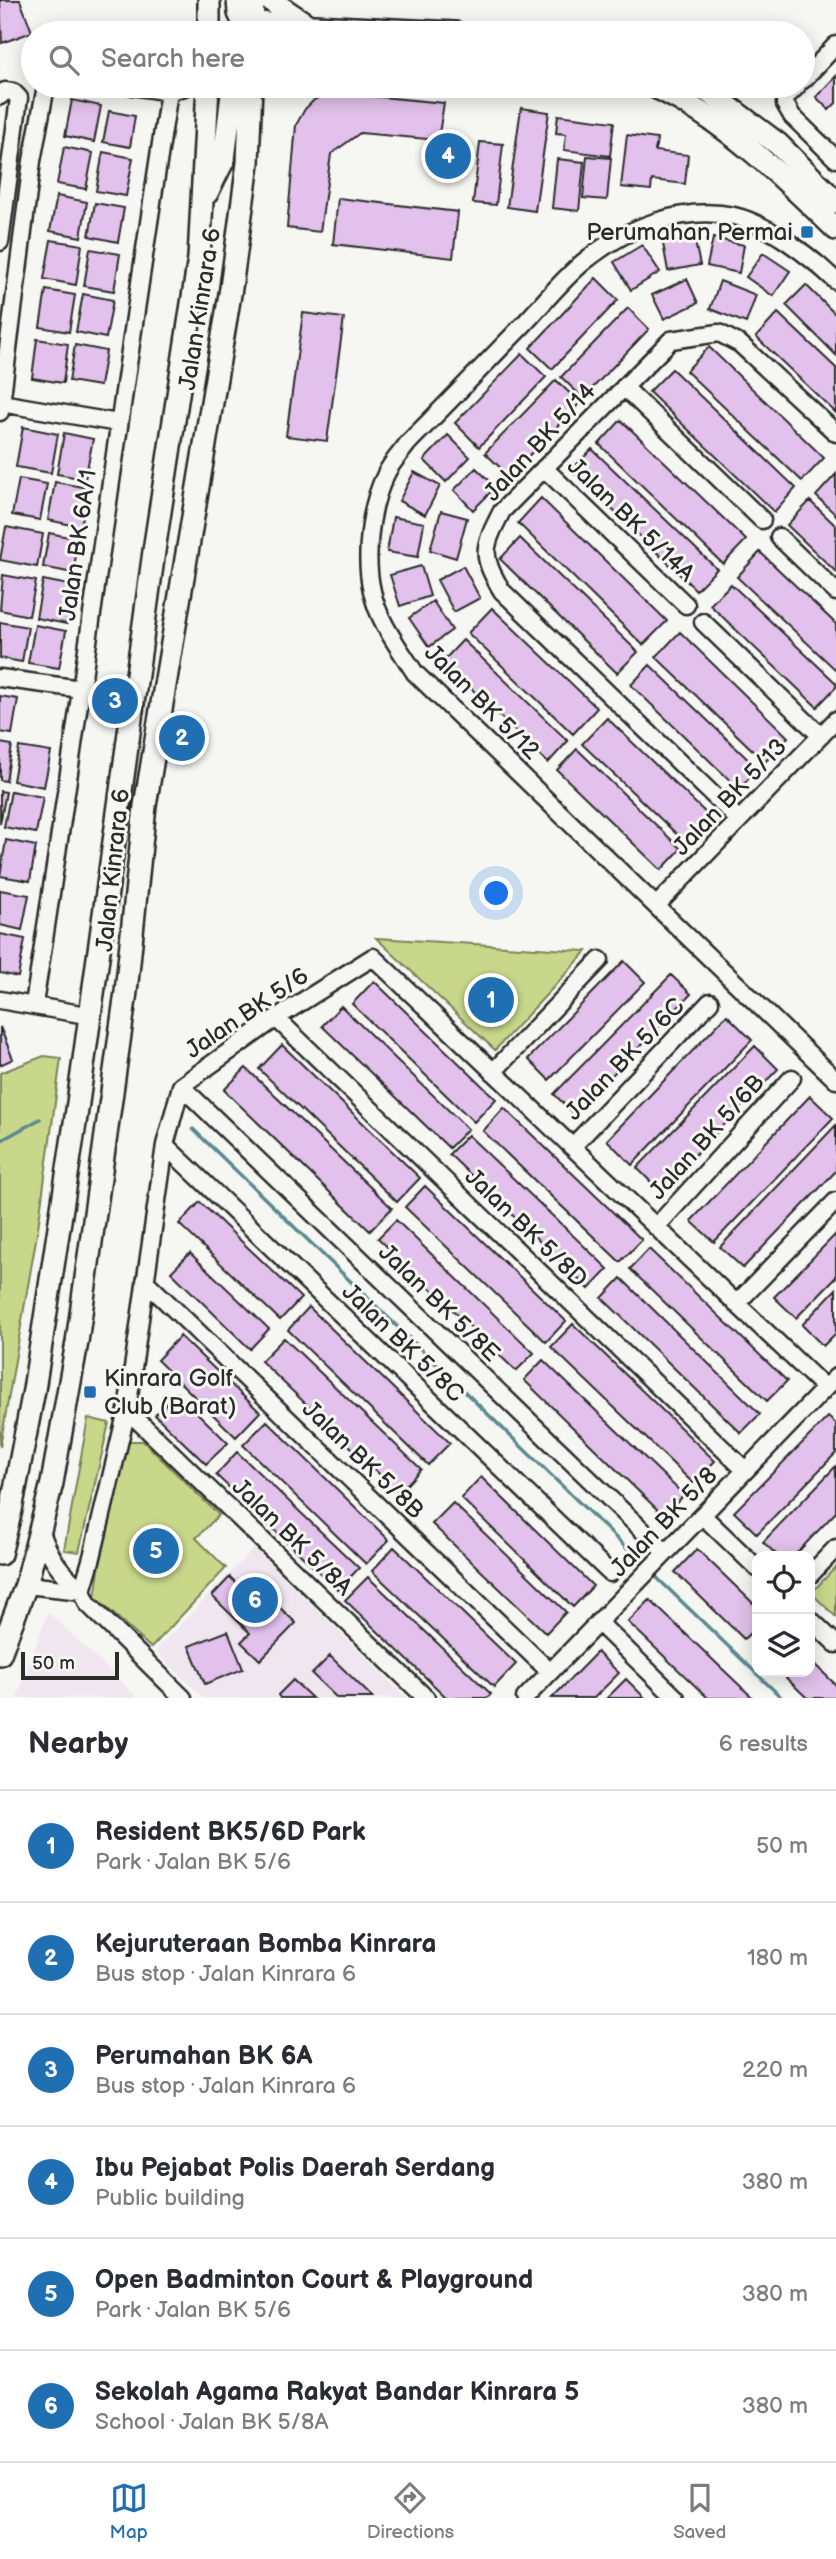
<!DOCTYPE html>
<meta charset="utf-8">
<style>
body{margin:0;font-family:"Balsamiq Sans",sans-serif;background:#f7f7f7;color:#2b2b33}
.controls{position:absolute;right:21px;bottom:21px;display:grid;overflow:hidden;border-radius:14px;box-shadow:0 4px 18px #0003}
.controls button{width:63px;height:63px;display:grid;place-items:center;padding:0;border:0;border-bottom:2px solid #e1e1e2;background:#fff;color:#2b2b33;font:35px sans-serif}
.scale{position:absolute;left:21px;bottom:18px;width:98px;box-sizing:border-box;padding-left:7px;border:4px solid #2b2b2b;border-top:0;font-size:19px;line-height:24px;white-space:nowrap;color:#2b2b2b;-webkit-text-stroke:5px #f6f6f2;paint-order:stroke}
.you{position:absolute;left:497px;top:894px;width:24px;height:24px;margin:-18px;border:5px solid #fff;border-radius:50%;background:#1a73e8;box-shadow:0 0 0 10px #1a73e833}
.badge{display:grid;place-items:center;width:46px;height:46px;border-radius:50%;background:#1f6fb2;color:#fff;font-size:23px;font-weight:700}
.pin{position:absolute;translate:-50% -50%;border:4px solid #fff;box-shadow:0 2px 7px #0006}
.list{margin:0;padding:0;list-style:none}
h2{display:flex;justify-content:space-between;align-items:center;height:91px;margin:0;padding:0 28px;font-size:30px}
h2 small{font-size:23px;font-weight:400;color:#7c7c81}
.list li{display:grid;grid-template-columns:46px 1fr auto;gap:21px;align-items:center;box-sizing:border-box;height:112px;padding:0 28px;border-top:2px solid #e1e1e2}
.list b{display:block;font-size:26px;white-space:nowrap}
.list p{margin:0;font-size:23px;white-space:nowrap;color:#7c7c81}
.list em{font-size:23px;font-style:normal;color:#7c7c81}
.icon{flex:none;width:38px;height:38px;fill:none;stroke:currentColor;stroke-width:2;stroke-linecap:round;stroke-linejoin:round}
.map{position:relative;flex:none;width:836px;height:1698px;overflow:hidden}
.search{position:absolute;background:#fff;box-shadow:0 4px 18px #0003;left:21px;right:21px;top:21px;height:77px;display:flex;align-items:center;gap:18px;box-sizing:border-box;padding:0 24px;border-radius:38px;color:#7c7c81;font-size:26px}
.sheet{height:763px;background:#fff}
nav{display:flex;justify-content:space-around;align-items:center;box-sizing:border-box;height:98px;border-top:2px solid #e1e1e2;background:#fff;font-size:19px;color:#7c7c81}
nav a{display:grid;justify-items:center;gap:4px}
nav .on{color:#1f6fb2}
.map>svg:first-child{display:block}
.built{fill:#f0e6f0}
.green{fill:#c9d78a;stroke:#7a815a;stroke-width:2}
.lines{fill:none;stroke-linecap:round;stroke-linejoin:round}
.stream{stroke:#598a8e;stroke-width:3.5}
.building{fill:#e2c1ec;stroke:#2b2b2b;stroke-width:2}
.minor-casing{stroke:#2b2b2b;stroke-width:21}
.secondary-casing{stroke:#2b2b2b;stroke-width:26}
.minor{stroke:#f6f6f2;stroke-width:16}
.secondary{stroke:#f6f6f2;stroke-width:21}
.poi-dot{fill:#1f6fb2;stroke:#f6f6f2;stroke-width:2.5}
.labels{text-anchor:middle;dominant-baseline:central;stroke-width:6;stroke-linejoin:round;paint-order:stroke}
.poi-label{font-size:24px;fill:#2b2b2b;stroke:#f6f6f2;text-anchor:end}
.street-label{font-size:24px;fill:#2b2b2b;stroke:#f6f6f2}
</style>
<div class="map">
<svg width="836" height="1698" viewBox="0 0 836 1698">
<rect width="100%" height="100%" fill="#f6f6f2"/>
<filter id="ink" filterUnits="userSpaceOnUse"><feTurbulence type="fractalNoise" baseFrequency=".0143" numOctaves="2"/><feDisplacementMap in="SourceGraphic" scale="14" xChannelSelector="R" yChannelSelector="G"/><feConvolveMatrix kernelMatrix="1 2 1 2 8 2 1 2 1" color-interpolation-filters="sRGB"/></filter>
<g filter="url(#ink)">
<path class="built" d="M254 1548 407 1698H204L155 1651Z
M48 1612 138 1698H17Z"/>
<path class="green" d="M376 938 587 951 495 1050Z
M44 1056 61 1058 38 1228 0 1447V1073Z
M88 1418 109 1423 79 1552 64 1550Z
M128 1441H143L219 1515 196 1538 226 1568 151 1648 95 1597 100 1564Z
M836 1567V1617L811 1593Z"/>
<g class="lines">
<path class="stream" d="M193 1129 647 1568
M0 1141 40 1119
M652 1573 782 1698"/>
</g>
<path class="building" d="M0 0H20L32 32 2 43Z
M62 24 109 33H61Z
M836 76V103L829 110 816 97Z
M329 92 444 103 438 140 360 133 331 154 320 232 287 228 296 125 305 109 314 100Z
M72 100 101 106 94 142 65 136Z
M521 108 549 112 535 211 507 207Z
M109 111 135 116 130 147 103 142Z
M558 115 614 122 610 156 564 150 566 134 556 133Z
M627 135 657 139 655 151 688 155 685 184 652 180 651 190 621 187Z
M480 142 503 144 496 205 473 203Z
M64 147 93 153 86 189 57 184Z
M103 152 133 158 126 196 96 191Z
M587 156 611 158 607 200 583 198Z
M557 159 584 162 579 211 552 208Z
M57 196 87 202 81 237 50 231Z
M338 198 458 212 453 258 333 244Z
M95 203 124 208 118 242 89 236Z
M693 233 700 265 668 271 662 238Z
M713 238 744 245 739 273 707 266Z
M51 240 82 245 76 285 44 279Z
M642 245 660 272 631 290 614 262Z
M90 249 120 254 114 291 84 286Z
M763 253 790 271 773 296 746 277Z
M596 278 618 300 552 369 530 348Z
M687 279 698 303 664 319 652 295Z
M720 281 756 295 746 323 710 309Z
M806 285 836 315V355L786 305Z
M46 290 75 295 69 332 40 327Z
M83 294 113 300 106 338 76 332Z
M628 308 649 329 583 398 561 377Z
M303 313 344 318 327 441 286 436Z
M778 313 836 368V413L756 337Z
M37 339 68 344 63 383 32 378Z
M75 345 106 351 100 386 69 381Z
M709 347 824 458 802 481 686 371Z
M522 354 546 377 479 447 455 423Z
M672 369 796 488 774 512 649 392Z
M556 380 580 403 509 476 485 453Z
M621 420 746 540 723 564 599 444Z
M23 427 58 434 51 473 16 467Z
M64 433 93 439 85 479 57 474Z
M448 435 470 457 446 482 424 460Z
M592 449 717 569 696 590 571 470Z
M476 468 496 487 473 510 454 490Z
M414 472 440 486 425 515 399 501Z
M836 474V515L816 496Z
M19 479 47 484 40 520 12 515Z
M55 482 88 488 81 527 48 520Z
M541 498 667 621 643 645 518 523Z
M810 501 836 526V572L787 525Z
M441 511 467 518 456 558 430 550Z
M393 517 424 523 418 557 387 552Z
M6 527 43 534 37 567 0 560Z
M49 533 79 539 73 573 43 567Z
M520 538 638 652 617 673 500 559Z
M760 552 836 624V670L737 577Z
M421 566 430 596 400 606 390 575Z
M463 566 480 598 454 612 437 580Z
M3 575 36 581 29 616 0 610Z
M43 580 74 586 67 624 36 618Z
M731 584 836 683V687L817 707 710 605Z
M433 601 452 630 429 647 409 618Z
M492 608 597 708 573 734 468 633Z
M0 622 28 627 22 662 0 658Z
M35 625 66 631 59 668 28 663Z
M680 632 788 737 765 762 656 657Z
M463 640 568 741 548 763 443 661Z
M650 665 758 769 739 789 631 685Z
M0 696 18 699 12 734 0 732Z
M607 718 711 818 686 843 582 744Z
M0 743 12 745 6 781 0 780Z
M19 747 51 752 44 787 13 781Z
M577 749 681 849 661 870 557 770Z
M0 791 6 792 0 824Z
M11 791 43 797 36 833 4 827Z
M6 840 36 846 30 881 0 876Z
M0 890 29 895 22 930 0 925Z
M0 934 25 939 18 977 0 973Z
M624 961 645 982 549 1080 528 1059Z
M671 975 691 994 574 1114 554 1094Z
M374 981 496 1099 474 1122 352 1004Z
M341 1006 468 1129 449 1148 322 1026Z
M727 1015 752 1040 632 1165 607 1140Z
M0 1027 13 1059 0 1065Z
M282 1045 420 1178 397 1202 259 1069Z
M755 1046 778 1069 660 1191 637 1168Z
M246 1068 392 1208 370 1231 224 1090Z
M810 1096 833 1118 714 1242 691 1221Z
M504 1108 642 1240 620 1262 483 1131Z
M836 1125V1171L743 1268 720 1247Z
M468 1135 608 1269 589 1289 449 1154Z
M425 1186 566 1321 546 1342 405 1207Z
M200 1202 301 1298 280 1320 179 1224Z
M396 1220 534 1353 516 1371 378 1238Z
M836 1234V1277L796 1318 774 1297Z
M649 1249 787 1381 767 1401 630 1269Z
M190 1253 269 1329 250 1349 171 1272Z
M621 1278 760 1414 741 1433 602 1298Z
M836 1289V1333L823 1346 802 1325Z
M309 1307 450 1443 428 1465 288 1330Z
M573 1324 715 1461 693 1483 551 1347Z
M180 1336 260 1412 236 1437 157 1360Z
M284 1338 421 1469 399 1493 261 1361Z
M543 1360 684 1495 664 1516 524 1380Z
M177 1393 228 1443 206 1464 155 1415Z
M828 1417 836 1424V1453L757 1534 734 1512Z
M267 1421 389 1540 366 1564 243 1445Z
M237 1452 359 1568 338 1590 216 1475Z
M836 1466V1512L794 1556H778L763 1542Z
M481 1477 593 1586 573 1607 461 1498Z
M453 1503 566 1612 546 1633 432 1524Z
M394 1547 516 1664 494 1687 372 1571Z
M697 1549 757 1607V1626L744 1639 675 1572Z
M230 1577 268 1614 277 1605 296 1623 260 1660 241 1642 250 1633 212 1596Z
M368 1577 491 1694 487 1698H447L345 1600Z
M650 1600 753 1698H708L628 1622Z
M228 1631 243 1669 205 1684 189 1646Z
M597 1652 619 1673 594 1698H552Z
M330 1656 373 1698H337L312 1674Z
M810 1660 836 1685V1698H807L780 1672H810Z
M626 1679 645 1698H607Z
M293 1680 312 1698H280L278 1695Z"/>
<g class="lines">
<g class="minor-casing">
<path id="minor" d="M803 80 836 45
M132 86 169 92 187 86
M797 86 786 97 785 104 792 116 836 159
M0 96 5 91 13 92 19 98 0 242
M836 281C811 257 769 224 734 216 682 205 626 228 586 260 563 278 543 304 523 325 485 364 447 404 408 443 401 453 391 463 386 474 370 505 364 557 372 591 378 621 399 648 415 673L836 1080
M624 387 762 520
M1 403 118 423
M0 412 32 161 46 86
M544 468 686 605
M779 537 836 592
M703 622 821 736
M0 678 81 689
M739 820 502 591C480 554 483 548 502 511L671 340 719 333 740 344 836 433
M656 906 836 720
M0 1000 92 1016
M34 1004C82 700 121 396 169 92
M276 1018 745 1470
M493 1072 600 960
M181 1086 665 1552
M165 1145 610 1573
M572 1147 710 1002
M656 1227 792 1078
M145 1281 550 1672
M736 1304 836 1201
M127 1410 426 1698
M702 1515 757 1568
M41 1532C51 1560 60 1571 82 1591
M810 1575 836 1548
M26 1585 82 1591
M810 1619 836 1644
M598 1622 676 1698
M183 1698 88 1604 82 1591 92 1557 127 1410 165 1145 181 1086 276 1018 373 957 825 1388
M525 1698 836 1377"/>
</g>
<g class="secondary-casing">
<path id="secondary" d="M238 0 239 13 248 33
M270 0 306 24
M253 23 455 33
M209 33V0
M252 33 253 0
M653 86C724 119 781 175 836 229
M701 86 778 144 836 202
M207 193 224 159 233 86
M0 1554 11 1510 34 1390 77 1110 155 544 199 258 208 86
M0 1654 26 1585 52 1483 77 1342 126 992 145 806 231 288 248 163 251 86"/>
</g>
<use href="#minor" class="minor"/>
<use href="#secondary" class="secondary"/>
</g>
</g>
<g class="poi-dot">
<rect x="800" y="225" width="14" height="14" rx="3.5"/>
<rect x="83" y="1385" width="14" height="14" rx="3.5"/>
</g>
<g class="labels">
<g class="poi-label">
<text x="793" y="232">Perumahan Permai</text>
<text x="104" y="1378" text-anchor="start">Kinrara Golf<tspan x="104" dy="28">Club (Barat)</tspan></text>
</g>
<g class="street-label">
<text transform="translate(200 309) rotate(-81)">Jalan Kinrara 6</text>
<text transform="translate(540 442) rotate(-47)">Jalan BK 5/14</text>
<text transform="translate(631 520) rotate(44)">Jalan BK 5/14A</text>
<text transform="translate(78 545) rotate(-82)">Jalan BK 6A/1</text>
<text transform="translate(482 702) rotate(45)">Jalan BK 5/12</text>
<text transform="translate(730 797) rotate(-46)">Jalan BK 5/13</text>
<text transform="translate(113 870) rotate(-84)">Jalan Kinrara 6</text>
<text transform="translate(247 1013) rotate(-34)">Jalan BK 5/6</text>
<text transform="translate(625 1059) rotate(-46)">Jalan BK 5/6C</text>
<text transform="translate(707 1137) rotate(-48)">Jalan BK 5/6B</text>
<text transform="translate(526 1228) rotate(44)">Jalan BK 5/8D</text>
<text transform="translate(439 1303) rotate(44)">Jalan BK 5/8E</text>
<text transform="translate(403 1343) rotate(44)">Jalan BK 5/8C</text>
<text transform="translate(363 1460) rotate(44)">Jalan BK 5/8B</text>
<text transform="translate(664 1522) rotate(-46)">Jalan BK 5/8</text>
<text transform="translate(292 1537) rotate(44)">Jalan BK 5/8A</text>
</g>
</g>
</svg>
<div class="controls">
<button><svg class="icon" aria-label="locate" viewBox="0 0 24 24"><circle cx="12" cy="12" r="6"/><path d="M12 2v4M12 18v4M2 12h4M18 12h4"/></svg></button>
<button><svg class="icon" aria-label="layers" viewBox="0 0 24 24"><path d="M12 4l9 5-9 5-9-5zM3 14l9 5 9-5"/></svg></button>
</div>
<div class="scale">50 m</div>
<div class="you"></div>
<div class="pin badge" style="left:491px;top:1000px">1</div>
<div class="pin badge" style="left:182px;top:738px">2</div>
<div class="pin badge" style="left:115px;top:701px">3</div>
<div class="pin badge" style="left:448px;top:156px">4</div>
<div class="pin badge" style="left:156px;top:1551px">5</div>
<div class="pin badge" style="left:255px;top:1600px">6</div>
<div class="search"><svg class="icon" aria-label="search" viewBox="0 0 24 24"><circle cx="10" cy="10" r="6"/><path d="M15 15l6 6"/></svg>Search here</div>
</div>
<section class="sheet">
<h2>Nearby<small>6 results</small></h2>
<ul class="list">
<li><span class="badge">1</span><div><b>Resident BK5/6D Park</b><p>Park · Jalan BK 5/6</p></div><em>50 m</em></li>
<li><span class="badge">2</span><div><b>Kejuruteraan Bomba Kinrara</b><p>Bus stop · Jalan Kinrara 6</p></div><em>180 m</em></li>
<li><span class="badge">3</span><div><b>Perumahan BK 6A</b><p>Bus stop · Jalan Kinrara 6</p></div><em>220 m</em></li>
<li><span class="badge">4</span><div><b>Ibu Pejabat Polis Daerah Serdang</b><p>Public building</p></div><em>380 m</em></li>
<li><span class="badge">5</span><div><b>Open Badminton Court &amp; Playground</b><p>Park · Jalan BK 5/6</p></div><em>380 m</em></li>
<li><span class="badge">6</span><div><b>Sekolah Agama Rakyat Bandar Kinrara 5</b><p>School · Jalan BK 5/8A</p></div><em>380 m</em></li>
</ul>
</section>
<nav>
<a class="on"><svg class="icon" aria-label="map" viewBox="0 0 24 24"><path d="M3 6l6-2 6 2 6-2v14l-6 2-6-2-6 2zM9 4v14M15 6v14"/></svg>Map</a>
<a><svg class="icon" aria-label="directions" viewBox="0 0 24 24"><path d="M12 3l9 9-9 9-9-9zM9 14v-3h6M13 9l2 2-2 2"/></svg>Directions</a>
<a><svg class="icon" aria-label="saved" viewBox="0 0 24 24"><path d="M7 4h10v16l-5-4-5 4z"/></svg>Saved</a>
</nav>
